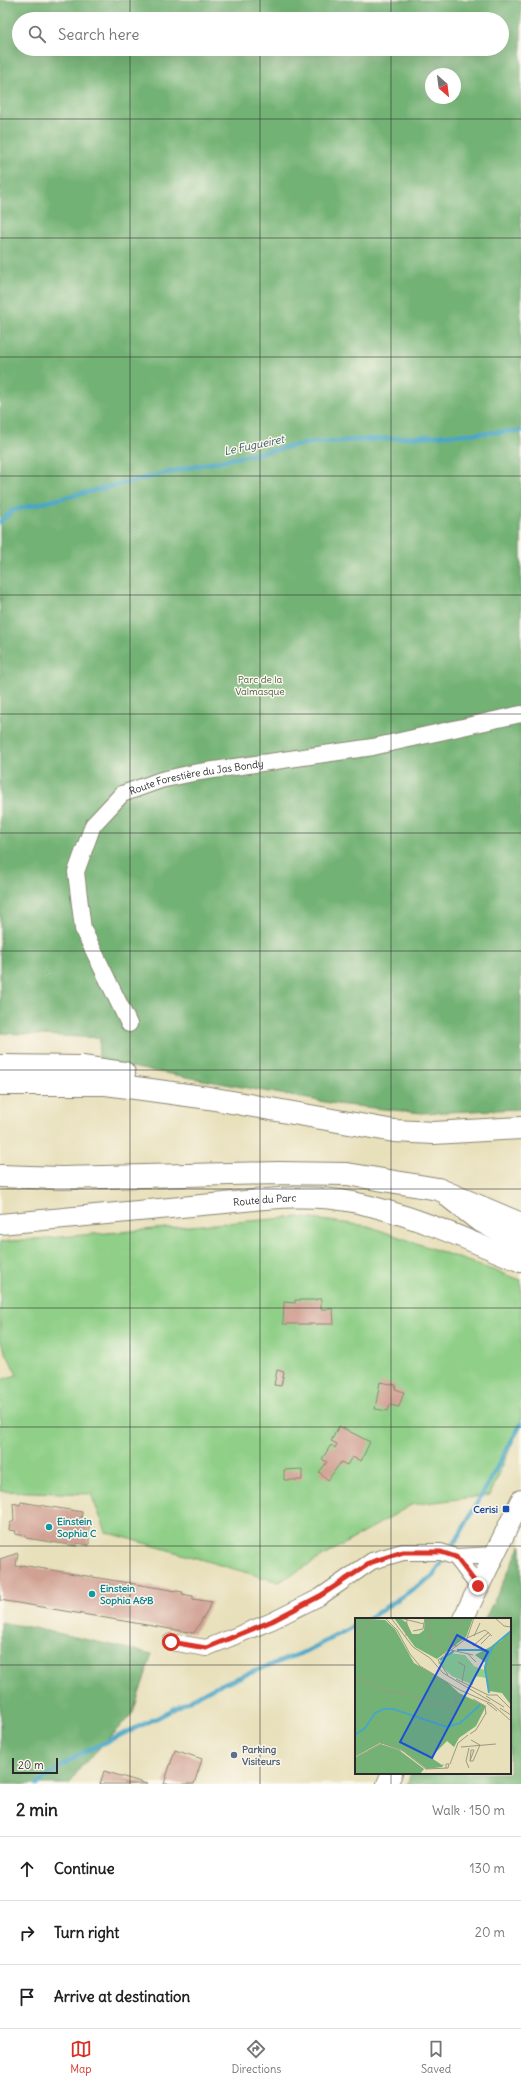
<!DOCTYPE html>
<meta charset="utf-8">
<style>
body{margin:0;font-family:Delius,sans-serif;background:#f6f6f6;color:#202124}
.compass{position:absolute;left:425px;top:68px;width:36px;height:36px;border-radius:50%;background:#fff;box-shadow:0 4px 16px #0002;rotate:152deg}
.scale{position:absolute;left:12px;bottom:10px;width:46px;box-sizing:border-box;padding-left:4px;border:2px solid #2b2b2b;border-top:0;font-size:11px;line-height:14px;white-space:nowrap;color:#2b2b2b;-webkit-text-stroke:3px #fbf7ec;paint-order:stroke}
.stop{position:absolute;width:12px;height:12px;margin:-9px;border:3px solid #d93025;border-radius:50%;background:#fff}
.stop.end{background:#d93025;border-color:#fff;box-shadow:0 1px 4px #0008}
.list{margin:0;padding:0;list-style:none}
h2{display:flex;justify-content:space-between;align-items:center;height:52px;margin:0;padding:0 16px;font-size:17px}
h2 small{font-size:13px;font-weight:400;color:#757577}
.list li{display:grid;grid-template-columns:26px 1fr auto;gap:12px;align-items:center;box-sizing:border-box;height:64px;padding:0 16px;border-top:1px solid #e0e0e0}
.list b{display:block;font-size:15px;white-space:nowrap}
.list em{font-size:13px;font-style:normal;color:#757577}
.icon{flex:none;width:22px;height:22px;fill:none;stroke:currentColor;stroke-width:2;stroke-linecap:round;stroke-linejoin:round}
.map{position:relative;flex:none;width:521px;height:1784px;overflow:hidden}
.search{position:absolute;background:#fff;box-shadow:0 4px 16px #0002;left:12px;right:12px;top:12px;height:44px;display:flex;align-items:center;gap:10px;box-sizing:border-box;padding:0 14px;border-radius:22px;color:#757577;font-size:15px}
.sheet{height:244px;background:#fff}
nav{display:flex;justify-content:space-around;align-items:center;box-sizing:border-box;height:56px;border-top:1px solid #e0e0e0;background:#fff;font-size:11px;color:#757577}
nav a{display:grid;justify-items:center;gap:2px}
nav .on{color:#d93025}
.map>svg:first-child{display:block}
.green{fill:#8fcf87;stroke:#5d7d59}
.forest{fill:#73b274;stroke:#4f6e50;fill-rule:evenodd}
.lines{fill:none;stroke-linecap:round;stroke-linejoin:round}
.stream{stroke:#48a6c6;stroke-width:4.5}
.building{fill:#d0a093}
.minor-casing{stroke:#8a8673;stroke-width:18}
.tertiary-casing{stroke:#8a8673;stroke-width:22}
.secondary-casing{stroke:#8a8673;stroke-width:24}
.minor{stroke:#fff;stroke-width:16}
.tertiary{stroke:#fff;stroke-width:20}
.secondary{stroke:#fff;stroke-width:22}
.route{stroke:#d93025;stroke-width:5}
.grid{fill:none;stroke:#2b2b2b;stroke-width:1;stroke-opacity:0.55}
.transit-dot{fill:#1a4fb4;stroke:#fbf7ec;stroke-width:1.5}
.culture-dot{fill:#0f9aa8;stroke:#fbf7ec;stroke-width:1.5}
.service-dot{fill:#5c6f8a;stroke:#fbf7ec;stroke-width:1.5}
.labels{text-anchor:middle;dominant-baseline:central;stroke-width:3;stroke-linejoin:round;paint-order:stroke}
.park-label{font-size:10px;fill:#495c47;stroke:#fbf7ec}
.street-label{font-size:10px;fill:#2b2b2b;stroke:#fbf7ec}
.transit-label{font-size:10px;font-weight:bold;fill:#164399;stroke:#fbf7ec;text-anchor:end}
.culture-label{font-size:10px;font-weight:bold;fill:#0d838f;stroke:#fbf7ec;text-anchor:start}
.service-label{font-size:10px;font-weight:bold;fill:#4e5e75;stroke:#fbf7ec;text-anchor:start}
.water-label{font-size:11px;font-style:italic;fill:#375c69;stroke:#fbf7ec}
.inset-river{fill:none;stroke:#48a6c6;stroke-width:2}
.inset-road{fill:none;stroke:#9c9881;stroke-width:1}
.view{fill:#1d4ed8;fill-opacity:0.15;stroke:#1d4ed8;stroke-width:2}
.inset-edge{fill:none;stroke:#2b2b2b;stroke-width:2}
</style>
<div class="map">
<svg width="521" height="1784" viewBox="0 0 521 1784">
<rect width="100%" height="100%" fill="#fbf7ec"/>
<filter id="ink" filterUnits="userSpaceOnUse"><feTurbulence type="fractalNoise" baseFrequency=".025" numOctaves="2"/><feDisplacementMap in="SourceGraphic" scale="8" xChannelSelector="R" yChannelSelector="G"/><feConvolveMatrix kernelMatrix="1 2 1 2 8 2 1 2 1" color-interpolation-filters="sRGB"/></filter>
<filter id="wash" filterUnits="userSpaceOnUse"><feTurbulence type="fractalNoise" baseFrequency=".012" numOctaves="4" result="noise"/><feDisplacementMap in="SourceGraphic" scale="16" xChannelSelector="R" yChannelSelector="G"/><feGaussianBlur stdDeviation="0.9" result="paint"/><feColorMatrix in="noise" values="0 0 0 0 0 0 0 0 0 0 0 0 0 0 0 0 0 1.4 0 .05"/><feComposite in="paint" operator="in"/></filter>
<g filter="url(#wash)">
<rect width="100%" height="100%" fill="#e8e0bb"/>
<path class="green" d="M297 1217 368 1226 521 1280V1423L490 1495 411 1505 279 1582 106 1532 91 1494 0 1491V1380L17 1375 0 1340V1242Z"/>
<path class="forest" d="M0 0H521V1109L421 1113 336 1104 98 1061 100 1038 0 1033ZM19 19H502V49H19ZM431 74H455V98H431Z
M521 1545V1784H407L411 1773H510V1619H485Z
M0 1622 34 1628 152 1654 133 1713 80 1768 69 1784H0Z"/>
<g class="lines">
<path class="stream" d="M0 522 13 510 187 468 308 443 521 431
M368 1619 433 1576 460 1534 521 1424
M37 1784 78 1755 159 1717 214 1687 307 1651 356 1625"/>
</g>
<g id="blocks">
<path class="building" d="M316 1299H321V1309H333L334 1324H283L284 1302 295 1303V1300H316Z
M277 1370 284 1372 281 1386 274 1385Z
M380 1382 396 1385 395 1389 404 1392 399 1407 390 1405 388 1411 375 1409Z
M339 1426 370 1442 361 1461 352 1457 347 1465 341 1462 328 1480 319 1472 327 1462 322 1459 331 1445 335 1448 337 1444 331 1441Z
M302 1469V1480H284V1470Z
M21 1502 82 1512 81 1522 89 1524V1545L77 1543V1546L26 1538V1536L15 1534 16 1531 9 1530 10 1523 14 1521 13 1503 20 1505Z
M18 1553 16 1566 21 1567V1565L183 1592 182 1594 193 1596V1599L212 1602 194 1633 0 1600V1559Z
M175 1750 202 1759 194 1784H164Z
M104 1771 147 1784H100Z"/>
</g>
</g>
<g filter="url(#ink)">
<use href="#blocks" fill-opacity="0" stroke="#8a8673" stroke-width="1"/>
<g class="lines">
<g class="minor-casing">
<g id="minor">
<path id="s1" d="M129 1024 83 929 76 872 93 825 122 794 161 780 193 773 373 747 521 714"/>
<path d="M456 1557 478 1586"/>
<path d="M171 1642 206 1648 272 1621 320 1597 372 1561 403 1552H441L456 1557 494 1555"/>
</g>
</g>
<g class="tertiary-casing">
<g id="tertiary">
<path d="M449 1198 477 1220 521 1244"/>
<path id="s2" d="M0 1224C67 1218 135 1211 202 1205 251 1201 304 1192 353 1202 411 1214 466 1239 521 1262"/>
<path d="M463 1619 521 1500"/>
<path d="M387 1784 392 1773"/>
</g>
</g>
<g class="secondary-casing">
<path id="secondary" d="M0 1066 82 1067 124 1073
M0 1084H106L209 1098 394 1131 434 1133 521 1128
M0 1176 61 1178 277 1173 347 1174 438 1189 521 1224"/>
</g>
<use href="#minor" class="minor"/>
<use href="#tertiary" class="tertiary"/>
<use href="#secondary" class="secondary"/>
</g>
</g>
<g class="lines" filter="url(#ink)">
<path class="route" d="M171 1642 206 1648 272 1621 320 1596 372 1562 403 1552H441L456 1557 478 1586"/>
</g>
<path class="grid" d="M130 0V19M260 0V19M391 0V19M130 49V1784M260 49V1784M391 49V1619M0 119H521M0 238H521M0 357H521M0 476H521M0 595H521M0 714H521M0 833H521M0 951H521M0 1070H521M0 1189H521M0 1308H521M0 1427H521M0 1546H521M0 1665H356M510 1665H521M391 1773V1784"/>
<rect class="transit-dot" x="502" y="1505" width="8" height="8" rx="2"/>
<g class="culture-dot">
<circle cx="49" cy="1527" r="4"/>
<circle cx="92" cy="1594" r="4"/>
</g>
<circle class="service-dot" cx="234" cy="1755" r="4"/>
<g class="labels">
<g class="park-label">
<text x="260" y="679">Parc de la<tspan x="260" dy="12">Valmasque</tspan></text>
</g>
<g class="street-label">
<text stroke="none"><textPath href="#s1" startOffset="332">Route Forestière du Jas Bondy</textPath></text>
<text stroke="none"><textPath href="#s2" startOffset="266">Route du Parc</textPath></text>
</g>
<g class="transit-label">
<text x="498" y="1509">Cerisi</text>
</g>
<g class="culture-label">
<text x="57" y="1521">Einstein<tspan x="57" dy="12">Sophia C</tspan></text>
<text x="100" y="1588">Einstein<tspan x="100" dy="12">Sophia A&amp;B</tspan></text>
</g>
<g class="service-label">
<text x="242" y="1749">Parking<tspan x="242" dy="12">Visiteurs</tspan></text>
</g>
<g class="water-label">
<text transform="translate(254 445) rotate(-12)">Le Fugueiret</text>
</g>
</g>
<g transform="translate(355 1618)">
<rect width="156" height="156" fill="#e8e0bb"/>
<path d="M95 35 110 37 119 48 129 52 132 60 119 58 118 67 97 58 83 45Z" fill="#8fcf87"/>
<path d="M0 0 30 2 40 11 59 45 92 64 104 75 131 88 121 108 104 120 99 129 92 123 79 136 78 141 87 147 89 146 87 149 72 151 47 132 25 125 0 139ZM39 0H45L52 5 57 16H64L69 12 70 0H118L111 19 82 41 60 29ZM156 12V87L147 75 134 73 129 52 131 45 120 37 146 23ZM26 126 44 132 69 151 65 156H0V140Z" fill="#73b274"/>
<path class="inset-river" d="M102 32H136M85 42 99 33M134 75 130 49 133 39 138 28 156 13M0 117 10 110 20 95 29 91H38L92 109 105 105 125 87"/>
<path class="inset-road" d="M30 0 42 12 55 36 65 48 105 72 137 86 156 103M36 0 58 29 75 40 88 55 135 83M45 0 69 6M74 0 75 20 91 36M140 0 149 8 156 9M0 12 13 0M58 13 68 11 70 0M51 18 52 0M119 18 125 5M112 20 130 12 137 18M0 21 21 0M126 26 135 17M102 28 94 26 97 16 95 11 111 0M118 28 134 14M96 32 118 37M112 35 121 44M83 42 93 57M83 42 112 20 119 0M103 44 110 48 107 64M101 61 133 77H142L156 91M0 64 6 61 29 73 48 75 94 89 100 86 101 75M131 78 149 89M118 81 130 88 131 96M132 85 142 93M145 90 156 97M115 116 121 112 131 95M106 129 141 126M114 130 111 143 114 150M0 140 27 125 48 133 71 151 93 150 94 146H91V150M115 143 116 132H119L115 143H118L125 127 116 122M95 146 103 125 113 117"/>
<path class="view" d="M102 17 133 34 77 140 45 124Z"/>
<rect width="156" height="156" class="inset-edge"/>
</g>
</svg>
<svg class="compass" viewBox="-18 -18 36 36"><path d="M0-13l5 13h-10z" fill="#e53935"/><path d="M0 13l5-13h-10z" fill="#757577"/></svg>
<div class="scale">20 m</div>
<div class="stop" style="left:171px;top:1642px"></div>
<div class="stop end" style="left:478px;top:1586px"></div>
<div class="search"><svg class="icon" aria-label="search" viewBox="0 0 24 24"><circle cx="10" cy="10" r="6"/><path d="M15 15l6 6"/></svg>Search here</div>
</div>
<section class="sheet">
<h2>2 min<small>Walk · 150 m</small></h2>
<ul class="list">
<li><svg class="icon" aria-label="ahead" viewBox="0 0 24 24"><path d="M12 20V5M6 11l6-6 6 6"/></svg><div><b>Continue</b></div><em>130 m</em></li>
<li><svg class="icon" aria-label="right" viewBox="0 0 24 24"><path d="M7 20v-9h11M14 6l5 5-5 5"/></svg><div><b>Turn right</b></div><em>20 m</em></li>
<li><svg class="icon" aria-label="arrive" viewBox="0 0 24 24"><path d="M6 21V4h12l-3 4 3 4H6"/></svg><div><b>Arrive at destination</b></div></li>
</ul>
</section>
<nav>
<a class="on"><svg class="icon" aria-label="map" viewBox="0 0 24 24"><path d="M3 6l6-2 6 2 6-2v14l-6 2-6-2-6 2zM9 4v14M15 6v14"/></svg>Map</a>
<a><svg class="icon" aria-label="directions" viewBox="0 0 24 24"><path d="M12 3l9 9-9 9-9-9zM9 14v-3h6M13 9l2 2-2 2"/></svg>Directions</a>
<a><svg class="icon" aria-label="saved" viewBox="0 0 24 24"><path d="M7 4h10v16l-5-4-5 4z"/></svg>Saved</a>
</nav>
